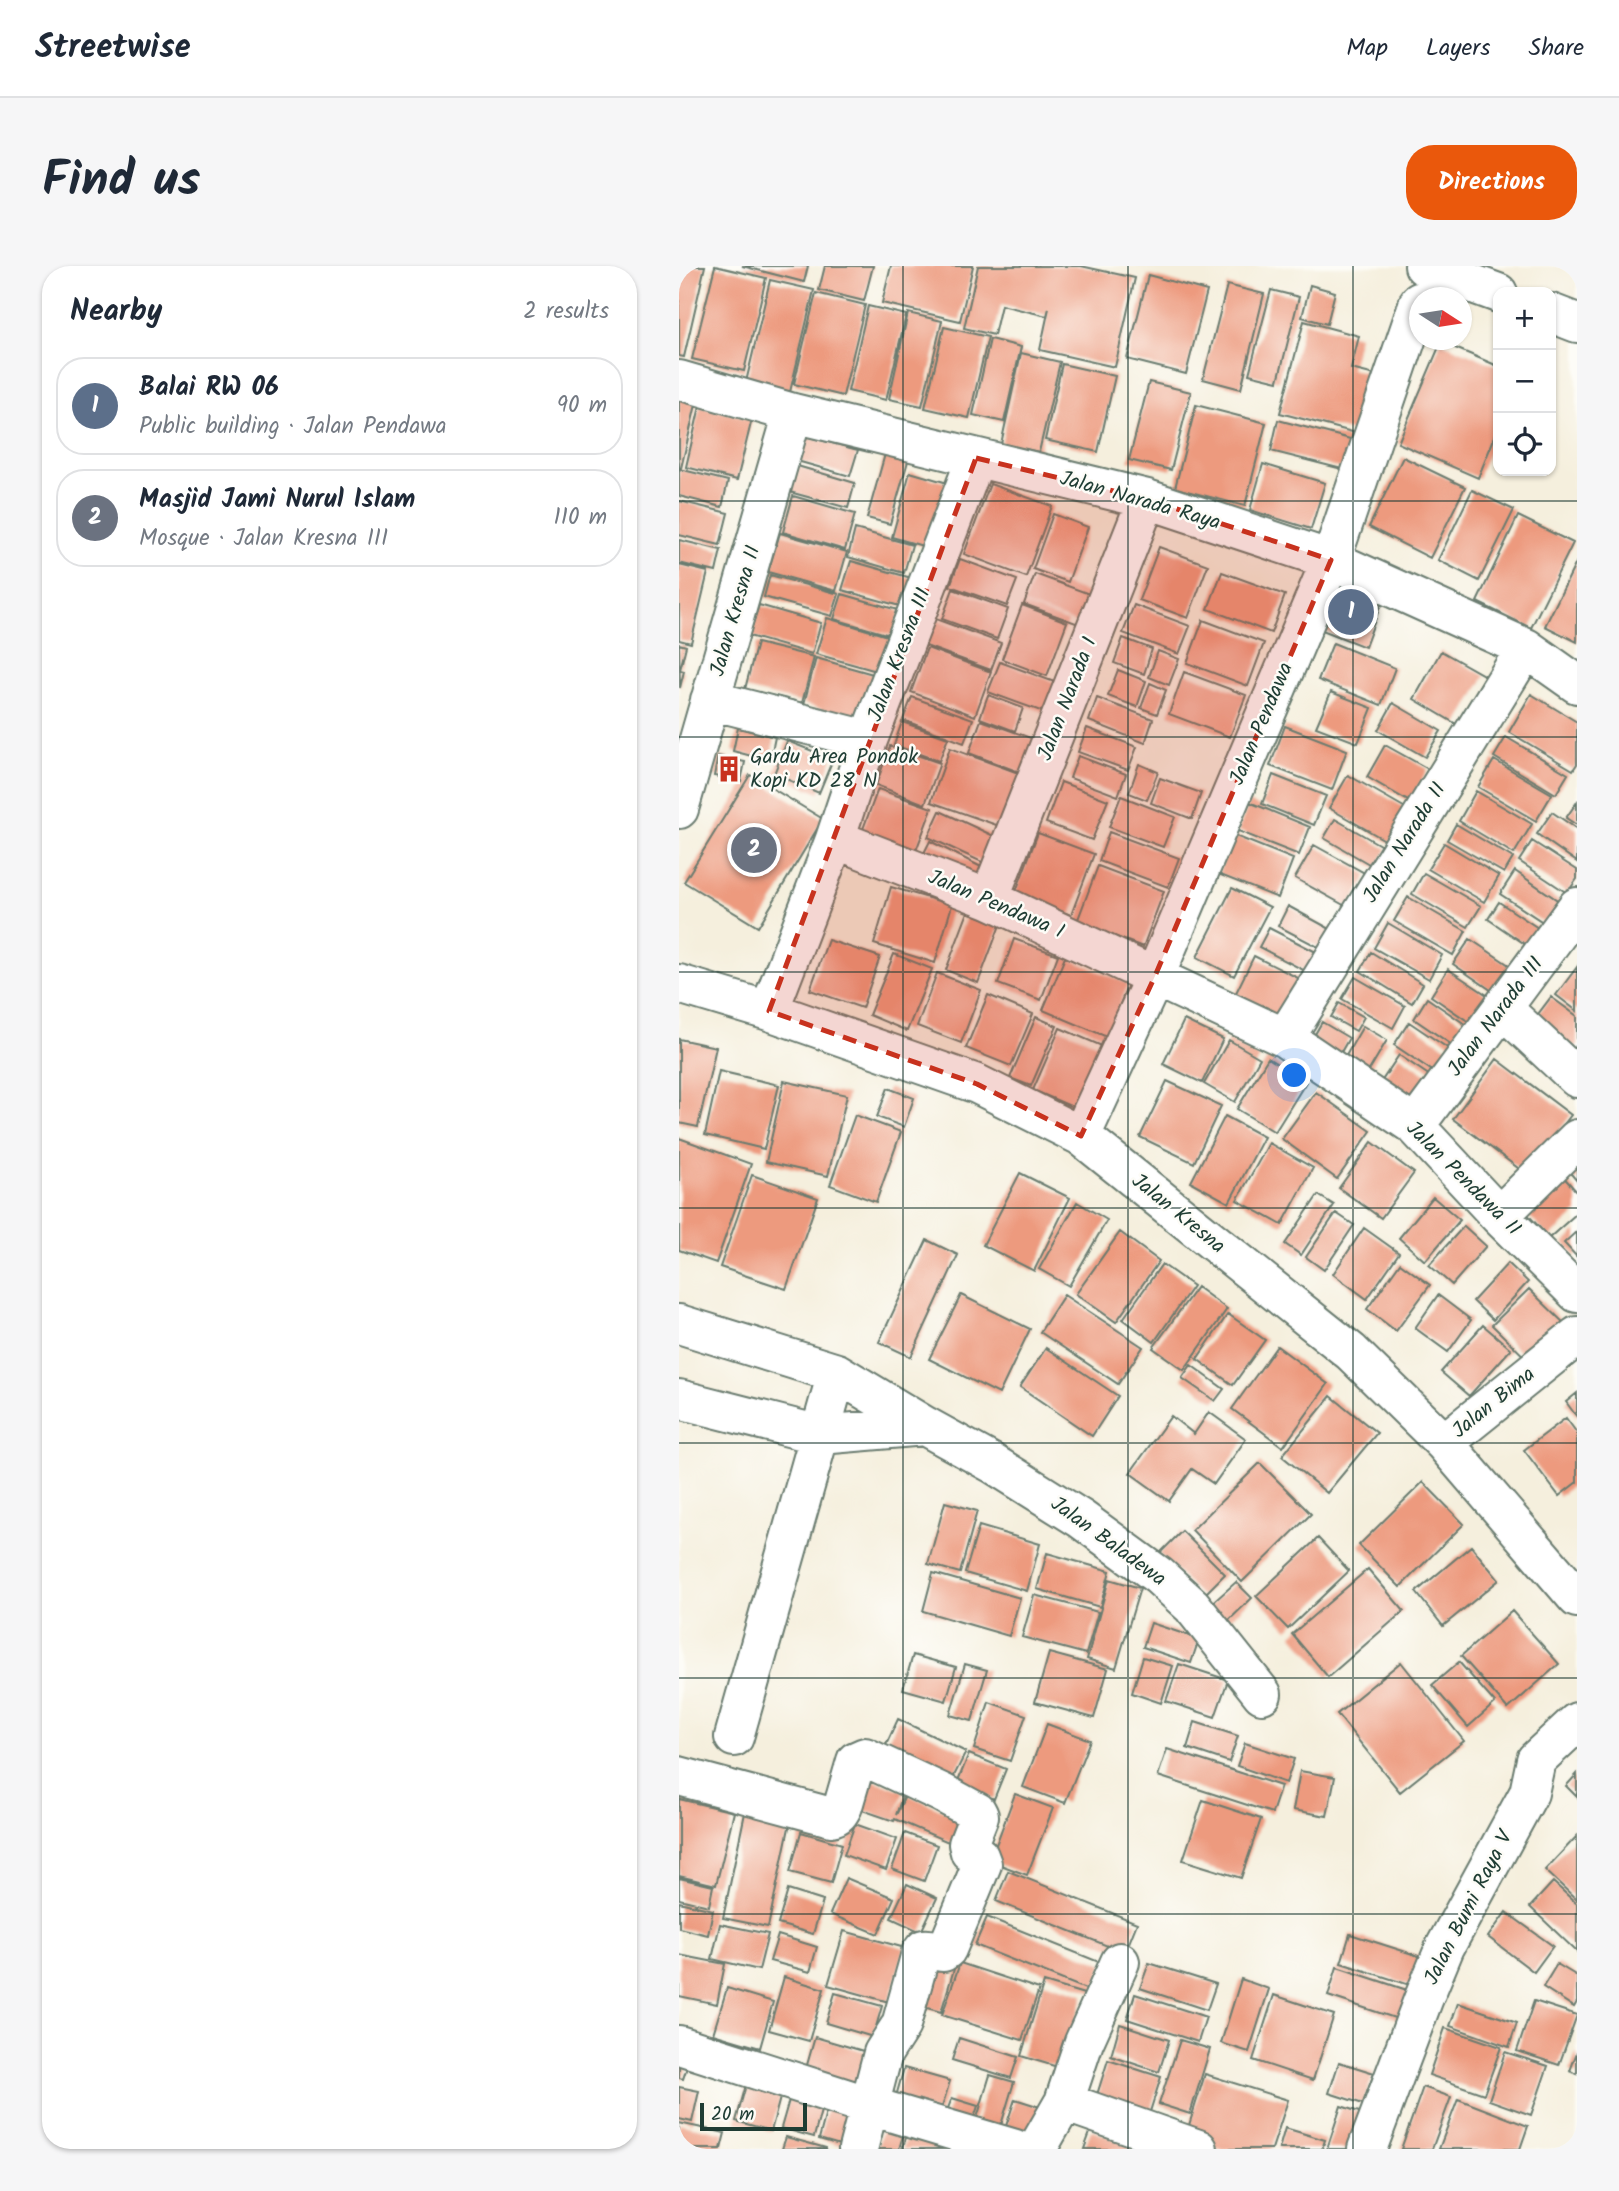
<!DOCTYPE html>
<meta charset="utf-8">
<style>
body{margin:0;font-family:Kalam,sans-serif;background:#f6f6f7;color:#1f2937}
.controls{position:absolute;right:21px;top:21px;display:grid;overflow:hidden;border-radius:14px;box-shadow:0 2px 5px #0004}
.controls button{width:63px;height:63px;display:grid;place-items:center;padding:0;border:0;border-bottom:2px solid #e0e1e3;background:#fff;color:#1f2937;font:35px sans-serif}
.compass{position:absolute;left:730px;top:21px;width:63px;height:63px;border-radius:50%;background:#fff;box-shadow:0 2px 5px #0004;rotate:102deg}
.scale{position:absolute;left:21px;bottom:18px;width:107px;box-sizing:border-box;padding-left:7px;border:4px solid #1f3d34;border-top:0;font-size:19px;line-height:24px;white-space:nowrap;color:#1f3d34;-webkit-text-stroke:5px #fdfcf7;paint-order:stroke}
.you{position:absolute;left:616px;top:810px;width:24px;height:24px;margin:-18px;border:5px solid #fff;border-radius:50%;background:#1a73e8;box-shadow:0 0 0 10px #1a73e833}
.badge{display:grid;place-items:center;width:46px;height:46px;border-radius:50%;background:#ea580c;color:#fff;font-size:23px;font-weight:700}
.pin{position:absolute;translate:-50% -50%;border:4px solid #fff;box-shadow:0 2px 7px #0006}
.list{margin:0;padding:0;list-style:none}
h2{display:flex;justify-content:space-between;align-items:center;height:91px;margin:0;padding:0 28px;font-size:30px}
h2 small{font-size:23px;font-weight:400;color:#747a83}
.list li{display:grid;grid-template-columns:46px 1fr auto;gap:21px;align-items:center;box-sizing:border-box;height:98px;margin:0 14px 14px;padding:0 14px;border:2px solid #e0e1e3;border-radius:28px}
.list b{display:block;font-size:26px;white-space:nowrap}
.list p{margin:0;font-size:23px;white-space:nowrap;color:#747a83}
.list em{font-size:23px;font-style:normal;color:#747a83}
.icon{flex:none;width:38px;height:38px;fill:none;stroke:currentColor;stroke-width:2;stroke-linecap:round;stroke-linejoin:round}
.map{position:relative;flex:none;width:898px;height:1883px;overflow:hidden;border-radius:28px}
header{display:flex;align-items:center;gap:42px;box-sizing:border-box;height:98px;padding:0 35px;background:#fff;border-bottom:2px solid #e0e1e3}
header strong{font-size:33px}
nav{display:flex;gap:38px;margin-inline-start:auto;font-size:24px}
.intro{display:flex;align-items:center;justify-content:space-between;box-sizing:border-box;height:168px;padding:0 42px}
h1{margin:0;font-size:49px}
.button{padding:18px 32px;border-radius:28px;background:#ea580c;color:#fff;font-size:24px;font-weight:700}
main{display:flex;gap:42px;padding:0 42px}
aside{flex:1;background:#fff;border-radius:28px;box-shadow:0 2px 5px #0004}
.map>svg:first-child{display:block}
.building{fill:#ed9a7e}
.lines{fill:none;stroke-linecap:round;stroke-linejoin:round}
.minor-casing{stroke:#6a7b6f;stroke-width:42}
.minor{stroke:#fff;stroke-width:38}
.marked{fill:#c8321e;fill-opacity:0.2;stroke:#c8321e;stroke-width:5;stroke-dasharray:14 9;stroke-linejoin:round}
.grid{fill:none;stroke:#1f3d34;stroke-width:2;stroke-opacity:0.55}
.labels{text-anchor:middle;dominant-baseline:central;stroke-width:5;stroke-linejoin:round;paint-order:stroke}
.street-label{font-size:21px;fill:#1f3d34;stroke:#fdfcf7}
.poi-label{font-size:21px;fill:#1f3d34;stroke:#fdfcf7;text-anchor:start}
</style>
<header>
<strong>Streetwise</strong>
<nav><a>Map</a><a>Layers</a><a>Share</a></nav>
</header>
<div class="intro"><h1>Find us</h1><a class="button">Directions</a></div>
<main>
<aside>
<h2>Nearby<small>2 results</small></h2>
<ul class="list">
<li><span class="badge" style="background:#5c6f8a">1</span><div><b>Balai RW 06</b><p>Public building · Jalan Pendawa</p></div><em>90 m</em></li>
<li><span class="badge" style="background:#6b7280">2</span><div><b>Masjid Jami Nurul Islam</b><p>Mosque · Jalan Kresna III</p></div><em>110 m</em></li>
</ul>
</aside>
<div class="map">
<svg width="898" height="1883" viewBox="0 0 898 1883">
<rect width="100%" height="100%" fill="#fdfcf7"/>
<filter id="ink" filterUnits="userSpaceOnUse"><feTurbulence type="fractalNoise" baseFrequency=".0143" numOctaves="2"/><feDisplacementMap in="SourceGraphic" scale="14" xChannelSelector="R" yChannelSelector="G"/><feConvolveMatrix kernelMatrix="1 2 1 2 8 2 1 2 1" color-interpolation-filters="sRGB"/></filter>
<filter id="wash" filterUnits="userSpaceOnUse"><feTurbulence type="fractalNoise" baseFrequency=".00686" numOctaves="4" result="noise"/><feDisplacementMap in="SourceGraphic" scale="28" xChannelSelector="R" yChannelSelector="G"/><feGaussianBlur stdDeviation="1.57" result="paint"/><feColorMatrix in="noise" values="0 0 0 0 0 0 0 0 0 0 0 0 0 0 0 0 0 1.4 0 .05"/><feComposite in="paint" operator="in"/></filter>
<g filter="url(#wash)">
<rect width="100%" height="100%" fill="#f5efdd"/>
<g id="blocks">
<path class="building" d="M0 0H26L5 91 0 90Z
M36 0 87 12 65 105 13 93Z
M63 0H129L125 16Z
M146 0H194L185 35 140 24Z
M212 0H294L281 55 203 37Z
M299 0H402L456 12 436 101 361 84 370 42 368 50 322 39 315 69 285 62Z
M469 9 528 25 507 108 448 93Z
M91 14 135 24 111 126 67 116Z
M548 19 585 28 562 123 524 113Z
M631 19 656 26 648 58 623 51Z
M592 24 620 31 599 115 570 108Z
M137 27 186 39 164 130 115 118Z
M189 40 227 49 207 134 169 125Z
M229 47 263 55 243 140 210 133Z
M625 55 680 70 672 103 696 109 681 168 601 147Z
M265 61 309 71 290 152 246 142Z
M311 73 342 81 325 156 294 149Z
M762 76 819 100V163L799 212 719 177Z
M342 87 381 96 360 186 322 178Z
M383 98 436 110 419 186 366 174Z
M470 116 512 126 492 204 450 194Z
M0 125 19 130 2 202H0Z
M517 139 587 157 566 240 496 222Z
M21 140 73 153 58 214 7 201Z
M599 154 675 174 667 204 592 185Z
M126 170 179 184 171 210 118 195Z
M206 188 229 195 211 258 188 252Z
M724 191 786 221 751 292 690 261Z
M584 198 646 217 632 263 571 244Z
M115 199 176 217 169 242 107 225Z
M0 203 49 215 43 241 0 230Z
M231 206 272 218 254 283 213 271Z
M311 218 373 240 347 311 285 288Z
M793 224 835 244 800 315 759 294Z
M114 230 176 248 166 284 104 266Z
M0 235 49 247 41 279 0 269Z
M374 248 409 261 389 316 354 303Z
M839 250 894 277 852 362 798 336Z
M176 263 233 279 225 307 169 291Z
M101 267 168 286 157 325 89 306Z
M0 274 42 284 37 306 0 297Z
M480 281 529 299 509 352 460 334Z
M281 293 338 314 328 340 271 320Z
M172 295 236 313 228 342 163 324Z
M898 295V376L866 360Z
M0 299 29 306 12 377 0 374Z
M543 306 606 329 592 367 529 343Z
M356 308 416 330 405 360 345 338Z
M91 309 160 328 153 350 85 331Z
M657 312 705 330 686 381 638 362Z
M274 323 329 343 318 373 263 353Z
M163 328 222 345 214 370 155 353Z
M80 339 142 357 133 388 70 370Z
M343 339 388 356 368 410 323 393Z
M455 339 511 360 500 388 444 367Z
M148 352 215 372 205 407 137 388Z
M254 352 322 377 312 404 244 379Z
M524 354 585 377 569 420 508 397Z
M444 372 473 383 465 408 435 397Z
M78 377 135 391 123 437 66 423Z
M654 377 716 402 702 439 639 414Z
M0 378 7 380 1 404 5 405 1 422Z
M248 382 312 406 296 450 232 426Z
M479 385 500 393 490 419 470 411Z
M762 385 806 410 779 459 735 433Z
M137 392 201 410 188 456 125 438Z
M321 396 381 418 370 448 309 426Z
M439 404 467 415 458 441 429 430Z
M505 406 567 429 551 471 490 448Z
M471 417 487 424 478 448 462 442Z
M652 426 693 442 679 477 637 461Z
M852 428 898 456V498L894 504 830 466Z
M309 429 344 442 336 465 301 452Z
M233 431 294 453 285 477 224 454Z
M418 432 474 453 466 477 410 455Z
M714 437 762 465 746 491 699 464Z
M302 454 360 475 348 509 290 487Z
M223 456 269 472 260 495 215 479Z
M606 460 668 484 653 524 591 500Z
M59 462 96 471 91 495 54 485Z
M408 462 458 481 449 504 399 486Z
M827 471 889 508 877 528 815 491Z
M108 475 154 493 140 527 95 508Z
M706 479 749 503 731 536 688 511Z
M211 480 261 497 246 538 197 519Z
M271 482 342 508 323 561 252 536Z
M39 490 66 496 62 515 35 510Z
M399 490 447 508 439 530 391 512Z
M815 494 873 528 857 555 799 521Z
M460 498 479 506 468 534 450 527Z
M71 509 144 553 79 661 5 616Z
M594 509 647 530 635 559 583 538Z
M669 509 730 544 711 577 650 542Z
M481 512 522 527 513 553 472 537Z
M382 516 429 534 413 574 367 557Z
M199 523 253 542 235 590 181 571Z
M797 525 853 558 835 588 780 555Z
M442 530 496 551 484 581 430 561Z
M570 536 631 561 620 589 559 565Z
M898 536V559L887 552Z
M261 545 332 578 320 604 249 571Z
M873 546 898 563V596L858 568Z
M656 553 708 583 697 602 645 572Z
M777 558 834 592 825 607 768 574Z
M430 566 500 592 489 621 420 595Z
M359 567 415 588 392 649 336 628Z
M554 569 614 593 599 632 539 608Z
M251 575 318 609 307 631 240 597Z
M853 575 898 604V613L888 627 840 595Z
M765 577 820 610 805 636 749 603Z
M635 579 689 609 670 642 616 612Z
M419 600 485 625 464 681 398 656Z
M836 605 890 642 876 664 821 628Z
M745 607 802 640 789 661 733 628Z
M212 621 273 639 256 697 195 678Z
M553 622 591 641 555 710 518 691Z
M729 631 787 665 774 689 715 655Z
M820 636 871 670 859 687 809 653Z
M609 640 653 664 643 683 599 660Z
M289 646 321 659 299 717 267 704Z
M709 657 763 689 750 713 695 682Z
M590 662 639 687 628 706 580 681Z
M335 673 379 689 362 734 319 718Z
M791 673 842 707 825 733 774 698Z
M149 674 201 691 183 742 131 724Z
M692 686 744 718 733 737 681 705Z
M215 688 253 703 228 765 190 749Z
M575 690 627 716 602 765 551 739Z
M386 691 449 718 428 771 364 744Z
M898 701V745L877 729Z
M769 703 817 735 799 762 752 730Z
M258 707 302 724 282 777 238 760Z
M676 711 726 740 714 762 663 733Z
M309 729 354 748 332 800 287 782Z
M872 731 898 750V779L890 790 850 760Z
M748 732 796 765 782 785 735 753Z
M660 737 685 751 677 765 652 751Z
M357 751 378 760 352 820 331 812Z
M505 754 544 773 523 817 484 798Z
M643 756 670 772 654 800 627 784Z
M730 756 776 787 761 810 715 779Z
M684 760 708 774 685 813 661 800Z
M381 762 423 780 396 842 354 824Z
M0 773 37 781 19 861 0 857Z
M550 774 581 792 556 836 525 818Z
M720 789 757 814 737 844 700 819Z
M589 792 627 816 596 866 558 843Z
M818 793 892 849 847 908 774 853Z
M40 805 100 819 85 883 26 869Z
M105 815 168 829 149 910 87 896Z
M488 815 542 840 515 897 461 871Z
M209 822 235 832 225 861 198 851Z
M637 826 692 865 658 913 603 873Z
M176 849 222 866 197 936 151 919Z
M546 850 585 871 550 937 512 916Z
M0 872 72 898 37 997 0 984Z
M693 876 735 907 702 952 660 922Z
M590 877 634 902 603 959 558 934Z
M898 893V915L887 902Z
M880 906 898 926V947L870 972 842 941Z
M341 907 391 932 355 1005 304 979Z
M73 909 139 932 107 1023 41 1001Z
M639 929 655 939 622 989 606 978Z
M754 931 781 954 746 995 720 972Z
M398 936 428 954 390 1020 360 1003Z
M657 947 675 959 645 1004 627 991Z
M785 960 807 980 773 1019 750 999Z
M685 962 720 987 688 1033 654 1008Z
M898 965V991L885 977Z
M441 966 480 995 437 1056 397 1028Z
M248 974 279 989 232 1091 200 1076Z
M721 997 751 1019 717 1065 688 1043Z
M829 997 849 1016 814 1054 794 1035Z
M483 998 514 1020 475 1076 444 1053Z
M518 1021 548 1043 505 1104 474 1082Z
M850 1023 892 1064 856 1101 813 1059Z
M282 1029 351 1063 320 1128 250 1093Z
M385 1029 464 1081 439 1118 361 1066Z
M759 1029 792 1054 769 1086 736 1062Z
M549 1048 586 1074 554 1119 518 1093Z
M804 1059 832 1083 790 1130 762 1106Z
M598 1080 649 1118 604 1181 553 1143Z
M367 1082 439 1130 413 1170 341 1121Z
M512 1099 545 1123 536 1135 503 1112Z
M898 1127V1151L887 1136Z
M652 1130 698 1167 648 1227 603 1190Z
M530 1146 567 1173 535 1218 513 1203 490 1235 451 1207 492 1150 515 1168Z
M887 1152 898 1167V1216L880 1230 845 1184Z
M581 1197 632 1248 563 1316 513 1264Z
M744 1216 785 1258 721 1321 680 1279Z
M266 1236 298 1245 281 1307 249 1298Z
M300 1260 361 1278 348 1325 286 1307Z
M503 1265 546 1308 523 1331 480 1288Z
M639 1272 670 1305 609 1363 577 1330Z
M792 1280 820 1314 764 1360 737 1326Z
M368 1287 431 1305 421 1341 358 1323Z
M689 1303 725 1345 649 1411 613 1368Z
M254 1307 341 1332 330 1370 244 1345Z
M430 1313 461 1322 437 1402 408 1393Z
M557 1316 573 1332 546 1358 530 1340Z
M355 1329 419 1346 407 1388 343 1371Z
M833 1345 880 1398 829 1443 782 1390Z
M472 1357 520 1373 512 1397 464 1381Z
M370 1387 429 1403 415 1452 356 1436Z
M234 1389 277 1401 267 1435 224 1423Z
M464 1391 494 1400 482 1437 453 1427Z
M722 1396 785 1475 721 1526 658 1448Z
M780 1396 816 1437 789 1461 753 1419Z
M286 1398 308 1404 293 1455 271 1449Z
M500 1398 549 1414 536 1451 487 1435Z
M310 1436 347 1449 331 1495 295 1483Z
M219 1453 287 1486 273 1514 206 1481Z
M516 1456 559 1470 550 1496 508 1482Z
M368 1458 411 1474 386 1537 344 1521Z
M566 1477 615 1493 607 1517 558 1500Z
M488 1483 602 1520 593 1547 479 1510Z
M290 1488 327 1503 315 1533 278 1517Z
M621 1505 656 1511 648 1550 614 1544Z
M898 1508V1531L887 1520Z
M191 1513 225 1525 217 1549 227 1528 292 1556 281 1581 216 1553 215 1555 180 1543Z
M336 1528 374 1542 348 1609 311 1595Z
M0 1533 55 1546 37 1619 0 1610Z
M524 1534 582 1553 562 1612 504 1594Z
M67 1542 112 1552 89 1661 44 1652Z
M176 1558 218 1573 207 1604 165 1589Z
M122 1566 163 1578 152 1617 111 1606Z
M226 1567 258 1579 245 1615 213 1603Z
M898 1570V1634L866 1604Z
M329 1605 458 1657 446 1687 317 1635Z
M0 1612 34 1620 30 1640 0 1633Z
M167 1612 215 1632 199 1668 151 1648Z
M874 1616 898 1638V1686L851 1641Z
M228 1618 258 1632 242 1666 212 1652Z
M109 1624 144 1635 134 1668 99 1658Z
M0 1636 34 1644 29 1669 0 1662Z
M827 1646 874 1680 855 1706 809 1671Z
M308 1651 425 1698 414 1726 296 1679Z
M41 1658 89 1668 80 1704 33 1693Z
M165 1665 226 1682 210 1736 149 1719Z
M671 1668 746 1692 737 1721 662 1697Z
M99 1669 138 1681 131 1706 91 1695Z
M0 1689 46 1698 38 1738 0 1730Z
M247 1692 276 1700 262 1746 234 1738Z
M281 1697 360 1723 343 1774 263 1749Z
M470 1697 537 1718 528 1744 461 1722Z
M878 1698 898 1710V1736L895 1741 864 1721Z
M658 1701 734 1726 725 1755 649 1730Z
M105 1711 145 1723 130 1775 90 1764Z
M562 1713 590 1723 570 1786 542 1777Z
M365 1716 405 1728 382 1802 342 1790Z
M48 1722 94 1736 81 1782 34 1768Z
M156 1727 203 1740 194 1771 147 1757Z
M456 1728 527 1751 519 1776 448 1753Z
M595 1729 655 1749 634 1814 574 1794Z
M855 1735 898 1749 880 1799 838 1785Z
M779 1737 838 1757 830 1781 771 1760Z
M441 1758 490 1774 480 1806 432 1790Z
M766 1762 822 1781 805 1828 750 1809Z
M136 1771 198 1789 187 1823 126 1806Z
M280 1772 339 1791 332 1812 273 1794Z
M501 1774 531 1783 511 1848 480 1838Z
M0 1785 12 1789 4 1813 0 1812Z
M826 1786 869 1800 852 1849 810 1834Z
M898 1786V1808L891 1805Z
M429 1794 482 1811 469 1852 416 1835Z
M660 1796 695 1807 684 1838 650 1827Z
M225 1802 271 1815 261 1848 216 1834Z
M526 1808 609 1834 593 1883H541L506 1872Z
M311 1809 335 1816 319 1869 295 1862Z
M67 1819 102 1828 92 1865 57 1855Z
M0 1821 20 1825 13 1856 0 1853Z
M744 1821 772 1831 753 1883H722Z
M112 1827 144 1837 135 1871 102 1862Z
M273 1832 299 1840 293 1858 266 1850Z
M336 1833 361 1841 352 1871 326 1863Z
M779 1833 849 1860 841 1883H760Z
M149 1839 185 1850 175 1883 140 1873Z
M662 1840 692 1850 682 1883H648Z
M233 1855 311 1883H223Z
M0 1857 46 1867 42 1883H0Z
M205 1857 226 1863 220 1883H198Z
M606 1862 646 1874 643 1883H600Z
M412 1864 462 1883H405Z
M107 1871 147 1882V1883H103Z"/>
</g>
</g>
<g filter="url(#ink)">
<use href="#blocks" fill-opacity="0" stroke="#6a7b6f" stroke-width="2"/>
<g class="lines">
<g class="minor-casing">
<path id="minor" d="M745 0 819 27
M872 47 898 57
M0 114 114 147 468 233 652 294 847 382 898 418
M31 434 189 474
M0 543 114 147
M156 573 310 633 606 772 736 860 820 950 898 1027
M310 633 468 233
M0 718 90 745 298 818 402 870 672 1086 765 1177 898 1332
M823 742 898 812
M90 745 156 573 189 474 297 192
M606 772 847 382
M736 860 898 641
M402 870 476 710 652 294 740 36
M820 950 898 873
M0 1058 158 1107 246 1160 313 1197 402 1253 480 1310 513 1340 583 1428
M0 1133 141 1169 246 1160
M765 1177 898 1070
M55 1471 158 1107
M0 1510 152 1551C159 1550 161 1546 164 1540L177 1495 186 1491 263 1527 298 1546 300 1550 289 1578 291 1586 300 1590 303 1598 268 1683 264 1686C257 1686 251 1681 245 1683L242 1687 222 1759 204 1787 179 1883
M0 1779 191 1840 336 1883
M385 1836 405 1776 441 1696
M358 1883 385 1836 519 1883
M688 1883 744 1734 766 1681 850 1527 857 1494 898 1456"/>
</g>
<use href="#minor" class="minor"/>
</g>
</g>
<path class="marked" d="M297 192 468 233 652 294 476 710 402 870 298 818 90 745Z"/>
<path class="grid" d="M224 0V1883M449 0V1883M674 0V1883M0 235H898M0 471H898M0 706H898M0 942H898M0 1177H898M0 1412H898M0 1648H898"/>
<defs>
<g id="building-bare" transform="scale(2.1)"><path d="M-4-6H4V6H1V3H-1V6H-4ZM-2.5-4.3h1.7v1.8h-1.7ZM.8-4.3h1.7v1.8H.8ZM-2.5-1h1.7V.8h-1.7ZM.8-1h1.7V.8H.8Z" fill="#c8321e" stroke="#fdfcf7" stroke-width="2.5" paint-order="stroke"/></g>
</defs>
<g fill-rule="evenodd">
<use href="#building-bare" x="50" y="503"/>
</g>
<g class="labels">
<g class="street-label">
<text transform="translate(461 235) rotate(16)">Jalan Narada Raya</text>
<text transform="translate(57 345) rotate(-74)">Jalan Kresna II</text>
<text transform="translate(221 389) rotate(-69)">Jalan Kresna III</text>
<text transform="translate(389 433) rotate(-69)">Jalan Narada I</text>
<text transform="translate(583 458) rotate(-67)">Jalan Pendawa</text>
<text transform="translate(726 577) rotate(-58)">Jalan Narada II</text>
<text transform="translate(317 639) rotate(23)">Jalan Pendawa I</text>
<text transform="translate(817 751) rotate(-53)">Jalan Narada III</text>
<text transform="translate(784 913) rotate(45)">Jalan Pendawa II</text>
<text transform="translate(499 948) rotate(39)">Jalan Kresna</text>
<text transform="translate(815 1137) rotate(-39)">Jalan Bima</text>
<text transform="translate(429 1276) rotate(36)">Jalan Baladewa</text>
<text transform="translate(790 1642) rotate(-63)">Jalan Bumi Raya V</text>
</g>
<g class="poi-label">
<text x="71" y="491">Gardu Area Pondok<tspan x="71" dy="24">Kopi KD 28 N</tspan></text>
</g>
</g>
</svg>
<div class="controls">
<button>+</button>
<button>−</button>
<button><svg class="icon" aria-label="locate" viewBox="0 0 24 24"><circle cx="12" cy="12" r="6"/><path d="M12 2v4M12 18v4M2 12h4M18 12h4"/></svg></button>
</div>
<svg class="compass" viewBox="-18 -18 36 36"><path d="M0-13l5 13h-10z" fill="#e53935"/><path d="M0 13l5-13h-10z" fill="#747a83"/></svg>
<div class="scale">20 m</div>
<div class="you"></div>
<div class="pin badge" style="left:672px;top:346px;background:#5c6f8a">1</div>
<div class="pin badge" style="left:75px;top:584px;background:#6b7280">2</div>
</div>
</main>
